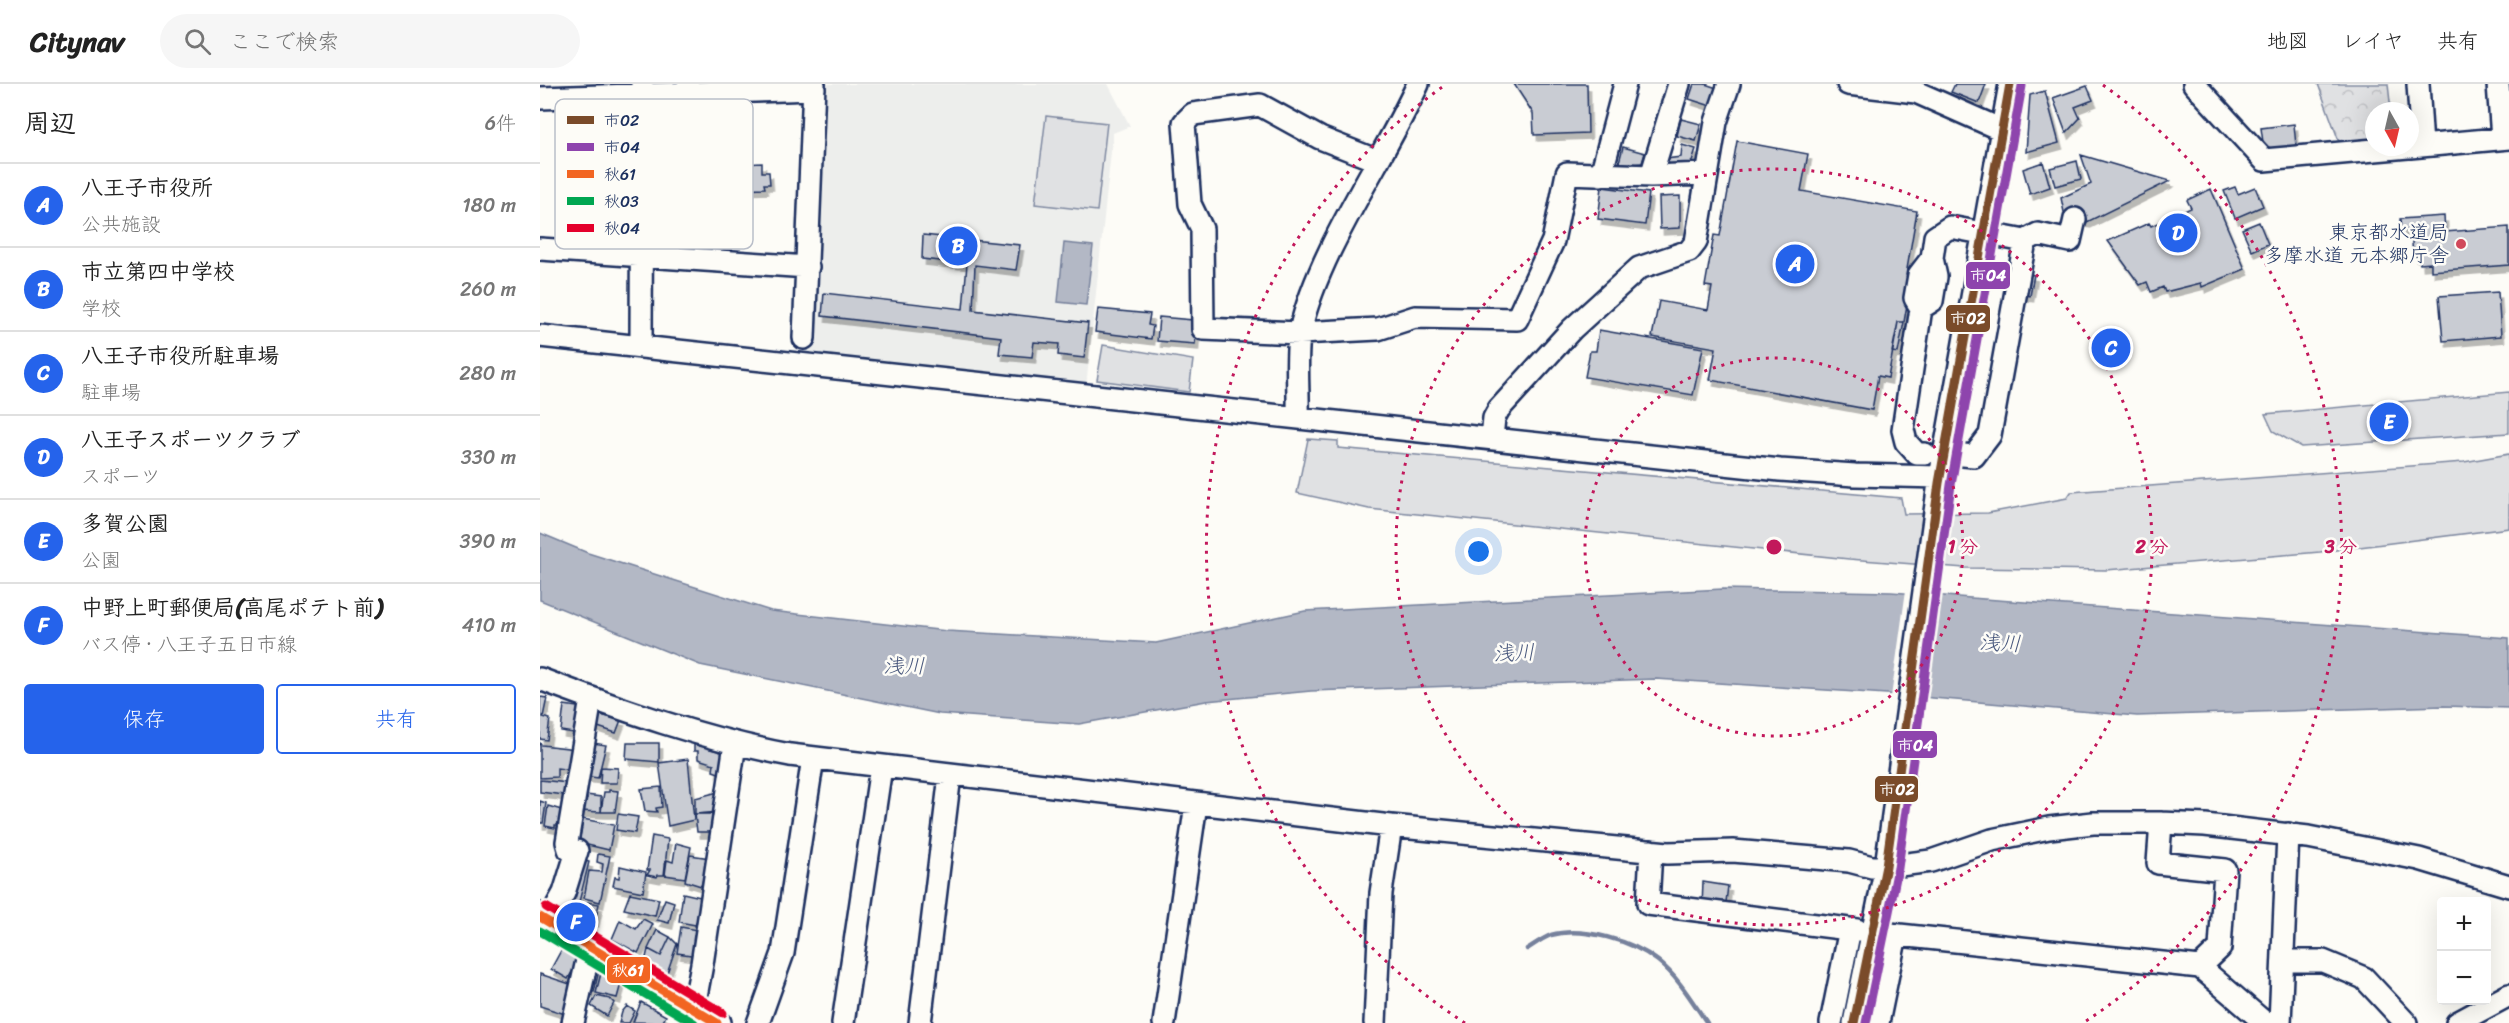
<!DOCTYPE html>
<html lang="ja">
<meta charset="utf-8">
<style>
body{margin:0;font-family:Sriracha,"Klee One",sans-serif;background:#f6f6f6;color:#222}
.controls{position:absolute;right:18px;bottom:18px;display:grid;overflow:hidden;border-radius:6px;box-shadow:0 6px 24px #0002}
.controls button{width:54px;height:54px;display:grid;place-items:center;padding:0;border:0;border-bottom:2px solid #e0e0e0;background:#fff;color:#222;font:30px sans-serif}
.compass{position:absolute;left:1825px;top:18px;width:54px;height:54px;border-radius:50%;background:#fff;box-shadow:0 6px 24px #0002;rotate:172deg}
.you{position:absolute;left:939px;top:468px;width:21px;height:21px;margin:-15px;border:4px solid #fff;border-radius:50%;background:#1a73e8;box-shadow:0 0 0 9px #1a73e833}
.badge{display:grid;place-items:center;width:39px;height:39px;border-radius:50%;background:#2563eb;color:#fff;font-size:20px;font-weight:700}
.pin{position:absolute;translate:-50% -50%;border:3px solid #fff;box-shadow:0 2px 6px #0006}
.list{margin:0;padding:0;list-style:none}
h2{display:flex;justify-content:space-between;align-items:center;height:78px;margin:0;padding:0 24px;font-size:26px}
h2 small{font-size:20px;font-weight:400;color:#767676}
.list li{display:grid;grid-template-columns:39px 1fr auto;gap:18px;align-items:center;box-sizing:border-box;height:84px;padding:0 24px;border-top:2px solid #e0e0e0}
.list b{display:block;font-size:22px;white-space:nowrap}
.list p{margin:0;font-size:20px;white-space:nowrap;color:#767676}
.list em{font-size:20px;font-style:normal;color:#767676}
.actions{display:flex;gap:12px;padding:18px 24px}
.actions a{flex:1;padding:14px 0;border:2px solid #2563eb;border-radius:6px;text-align:center;font-size:21px;color:#2563eb}
.actions .main{background:#2563eb;color:#fff}
.icon{flex:none;width:33px;height:33px;fill:none;stroke:currentColor;stroke-width:2;stroke-linecap:round;stroke-linejoin:round}
.map{position:relative;flex:none;width:1969px;height:939px;overflow:hidden}
header{display:flex;align-items:center;gap:36px;box-sizing:border-box;height:84px;padding:0 30px;background:#fff;border-bottom:2px solid #e0e0e0}
header strong{font-size:28px}
nav{display:flex;gap:33px;margin-inline-start:auto;font-size:21px}
.search{width:420px;height:54px;background:#f6f6f6;display:flex;align-items:center;gap:15px;box-sizing:border-box;padding:0 21px;border-radius:33px;color:#767676;font-size:22px}
main{display:flex}
aside{flex:1;background:#fff}
.map>svg:first-child{display:block}
.built{fill:#edeeec}
.forest{fill:url(#forest-crowns);stroke:#7e88a0;stroke-width:1.5}
.green{fill:#e0e1e3;stroke:#7e88a0;stroke-width:1.5}
.water{fill:#b3b8c5;stroke:#76819c;stroke-width:1.5}
.pier{fill:#fdfcf7}
.lines{fill:none;stroke-linecap:round;stroke-linejoin:round}
.stream{stroke:#76819c;stroke-width:4.5}
.building{fill:#c9ccd3;stroke:#1b2f5e;stroke-width:1.5;filter:url(#shadow)}
.minor-casing{stroke:#1b2f5e;stroke-width:26}
.major-casing{stroke:#1b2f5e;stroke-width:32}
.minor{stroke:#fdfcf7;stroke-width:21}
.major{stroke:#fdfcf7;stroke-width:27}
.bus-1-casing{stroke:#fdfcf7;stroke-width:14}
.bus-2-casing{stroke:#fdfcf7;stroke-width:14}
.bus-3-casing{stroke:#fdfcf7;stroke-width:14}
.bus-4-casing{stroke:#fdfcf7;stroke-width:14}
.bus-5-casing{stroke:#fdfcf7;stroke-width:14}
.bus-1{stroke:#7a4b2a;stroke-width:9}
.bus-2{stroke:#8e44ad;stroke-width:9}
.bus-3{stroke:#f26522;stroke-width:9}
.bus-4{stroke:#00a651;stroke-width:9}
.bus-5{stroke:#e4002b;stroke-width:9}
.ring{fill:none;stroke:#c2185b;stroke-width:3;stroke-dasharray:3 6}
.poi-dot{fill:#d1495b;stroke:#fdfcf7;stroke-width:2}
.labels{text-anchor:middle;dominant-baseline:central;stroke-width:5;stroke-linejoin:round;paint-order:stroke}
.poi-label{font-size:20px;fill:#1b2f5e;stroke:#fdfcf7;text-anchor:end}
.water-label{font-size:21px;font-style:italic;fill:#49587d;stroke:#fdfcf7}
.key{fill:#fdfcf7;stroke:#b9bec9;stroke-width:1.5}
.key-label{font-size:16px;fill:#1b2f5e}
.centre{fill:#c2185b;stroke:#fdfcf7;stroke-width:3}
.ring-label{font-size:18px;text-anchor:middle;font-weight:bold;fill:#c2185b;stroke:#fdfcf7;stroke-width:5;stroke-linejoin:round;paint-order:stroke}
.line-badge{stroke:#fdfcf7;stroke-width:2}
.badge-label{font-size:16px;text-anchor:middle;font-weight:bold;fill:#fff}
</style>
<header>
<strong>Citynav</strong>
<div class="search"><svg class="icon" aria-label="search" viewBox="0 0 24 24"><circle cx="10" cy="10" r="6"/><path d="M15 15l6 6"/></svg>ここで検索</div>
<nav><a>地図</a><a>レイヤ</a><a>共有</a></nav>
</header>
<main>
<aside>
<h2>周辺<small>6件</small></h2>
<ul class="list">
<li><span class="badge">A</span><div><b>八王子市役所</b><p>公共施設</p></div><em>180 m</em></li>
<li><span class="badge">B</span><div><b>市立第四中学校</b><p>学校</p></div><em>260 m</em></li>
<li><span class="badge">C</span><div><b>八王子市役所駐車場</b><p>駐車場</p></div><em>280 m</em></li>
<li><span class="badge">D</span><div><b>八王子スポーツクラブ</b><p>スポーツ</p></div><em>330 m</em></li>
<li><span class="badge">E</span><div><b>多賀公園</b><p>公園</p></div><em>390 m</em></li>
<li><span class="badge">F</span><div><b>中野上町郵便局(高尾ポテト前)</b><p>バス停 · 八王子五日市線</p></div><em>410 m</em></li>
</ul>
<div class="actions"><a class="main">保存</a><a>共有</a></div>
</aside>
<div class="map">
<svg width="1969" height="939" viewBox="0 0 1969 939">
<defs>
<pattern id="forest-crowns" width="20" height="18" patternUnits="userSpaceOnUse" patternTransform="scale(1.5)"><rect width="20" height="18" fill="#e0e1e3"/><path d="M2 6a3 3 0 1 1 6 0M12 15a3 3 0 1 1 6 0" fill="none" stroke="#c0c1c5"/></pattern>
<filter id="shadow"><feDropShadow dx="3.5" dy="6" stdDeviation="0" flood-color="#0004"/></filter>
</defs>
<rect width="100%" height="100%" fill="#fdfcf7"/>
<filter id="ink" filterUnits="userSpaceOnUse"><feTurbulence type="fractalNoise" baseFrequency=".0167" numOctaves="2"/><feDisplacementMap in="SourceGraphic" scale="12" xChannelSelector="R" yChannelSelector="G"/><feConvolveMatrix kernelMatrix="1 2 1 2 8 2 1 2 1" color-interpolation-filters="sRGB"/></filter>
<g filter="url(#ink)">
<path class="built" d="M285 0H568L590 42 573 49 546 303 267 275Z"/>
<path class="forest" d="M1778 0H1848L1851 27H1834V58L1800 60Z"/>
<path class="green" d="M506 32 567 39 557 127 495 120Z
M563 261 653 276 649 308 557 296Z
M1969 308V349L1761 363 1733 347 1725 330Z
M768 355 798 357V364L1361 414 1364 430 1448 429 1527 414 1531 408 1924 378 1969 370V444L1780 468 1566 486 1425 484 1309 475 829 425 757 409Z"/>
<path class="water" d="M524 159 553 162 546 221 518 218Z
M0 449 48 469 231 527 407 547 616 559 765 527 1183 505 1351 508 1969 554V624L1903 622 1597 632 1347 610 1116 595 771 607 666 617 539 640 400 630 160 581 0 516Z"/>
<path class="pier" d="M1366 506 1402 508 1387 616 1351 613Z"/>
<g class="lines">
<path class="stream" d="M987 865C995 860 1003 854 1011 851 1043 842 1093 857 1118 877 1138 893 1152 917 1167 939"/>
</g>
<path class="building" d="M974 0H1047L1048 49 994 51 993 29Z
M1154 0H1165L1177 4 1171 22 1149 15Z
M1415 0H1446L1439 19 1411 8Z
M1547 2 1553 16 1535 23 1540 34 1526 49 1513 14Z
M1505 7 1519 59 1486 68 1490 11Z
M1141 35 1161 40 1156 57 1137 52Z
M1754 40 1756 62 1724 65 1721 44Z
M1197 57 1268 70 1261 107 1377 127 1366 191 1372 192 1364 238H1358L1348 294 1338 292 1332 326 1170 296 1176 264 1112 253 1119 217 1168 226 1172 203 1165 202 1174 151 1180 152Z
M1142 61 1156 65 1150 83 1127 85 1126 75 1141 73Z
M1083 63 1105 69 1102 79 1078 82Z
M1541 71 1630 97 1547 138 1525 133 1521 114 1551 100Z
M1537 77 1541 95 1515 102 1510 84Z
M1503 78 1510 103 1490 110 1483 85Z
M222 79V88H229L230 100H224L225 104 168 106V103H162L161 82Z
M1062 103 1109 109 1105 141 1058 135Z
M1695 103 1698 110 1715 103 1723 122 1695 134 1684 107Z
M1671 105 1705 185 1662 203 1661 199 1625 208 1623 203 1611 208 1607 198 1600 201 1568 157 1609 139 1611 142 1651 124 1647 116Z
M1140 112V144L1120 145 1119 113Z
M1904 132 1905 148 1969 143V181L1891 187V179L1880 180 1879 171 1873 172 1871 146 1861 147 1860 135Z
M1719 138 1728 160 1712 167 1702 145Z
M383 151 480 161 476 186 435 181 433 226 548 239 544 274 518 271 519 260 494 258 492 273 459 270 461 253 282 232 284 209 423 225 427 180 382 175Z
M1478 187 1494 191 1490 212 1473 209Z
M1958 208 1961 252 1903 257 1899 212Z
M558 225 610 230 608 241 613 242 611 255 555 248Z
M619 233 653 236 652 249H656L655 260 617 257Z
M1358 238H1364L1358 269 1352 268Z
M1059 246 1163 264 1153 311 1045 293 1050 267H1056Z
M0 613 7 614 3 633 10 635 7 656 0 655Z
M24 621 44 624 39 650 21 647Z
M52 629 81 636 76 649 49 640Z
M47 658 66 661 58 694 44 692Z
M0 659 2 661 36 665 32 686 17 684V693L0 694Z
M87 659H119V678L86 675Z
M154 660 185 669 184 691 173 687 174 680 158 675V667H154Z
M148 675 154 736 128 742 119 679Z
M61 683 78 684 77 699H60Z
M0 696 28 699 24 711 0 708Z
M121 703 122 723 116 724 117 728 105 727 101 705Z
M69 706 78 707 75 728H61L64 708H69Z
M178 708 180 728 155 730V714Z
M46 711 61 713V728L39 727 41 714H47Z
M0 717 6 719 3 739H0Z
M8 722 25 727 22 741H15V744L5 742Z
M78 730 98 733 95 749 76 746Z
M155 730H177L179 748H157Z
M43 735 74 741 69 766 39 759Z
M112 752 128 755 124 791H118L117 793 107 791 110 786H107Z
M136 759 151 763 145 794 125 791 127 776 133 778Z
M58 770 70 772 60 818 44 814 49 787 62 788 63 780 57 778Z
M150 771 170 774 167 796 163 795 161 802 145 797Z
M38 775 49 778 36 830 23 823Z
M80 782 106 788 103 808 73 802 75 793 79 794Z
M1163 798 1188 802 1185 826 1162 823Z
M90 809 119 815 115 832 84 825Z
M143 809 165 814 161 842 139 838Z
M125 815 134 818 129 839 117 836Z
M46 818 59 820 55 837 43 833Z
M103 835 113 840 98 869 72 855 80 836 96 845Z
M141 843 162 847 158 872 137 869Z
M117 846 130 853 121 872 108 865Z
M130 853 137 860 126 892 104 882 108 865 121 872Z
M24 861 41 871 28 895 11 885Z
M49 876 60 882 54 908 42 907Z
M61 889 82 896 77 914 56 909Z
M0 890 33 901 25 930 0 922Z
M56 912 70 915 74 919 67 932 51 922Z
M101 918 126 932 122 939 93 938Z
M87 922 95 927 89 939H79L82 928Z"/>
<g class="lines">
<g class="minor-casing">
<path id="minor" d="M1308 0 1376 8 1462 46
M1654 0 1724 76 1868 63
M1878 0 1882 62
M1958 0 1962 54
M0 14 274 5
M1870 63 1969 54
M838 77 780 54 720 21 653 30 644 39 650 120 662 145 663 245 760 249 838 245 875 233 977 235 1013 157 1027 89 1111 92 1166 90
M1061 91 1085 0
M1111 92 1139 0
M0 165 268 183
M1392 174 1379 191 1375 214 1381 224 1392 217 1396 193 1392 174 1395 153 1410 143 1485 157 1498 150 1530 157 1535 135
M1381 224 1363 346 1366 358 1377 370H1385
M0 252 1240 386 1315 391 1400 393
M264 254 274 0
M101 262 102 0
M758 334C759 310 755 269 760 247 780 163 842 79 878 0
M952 354 954 334 959 325 1032 245 1099 184 1149 167 1156 158 1176 38 1189 0
M1423 371 1434 372 1450 351 1485 157
M0 595C82 626 164 655 250 671L851 742 1128 769 1193 767 1309 777 1332 783 1360 781 1391 777 1452 756 1509 744 1553 739H1621L1665 741 1768 753 1879 775 1969 802
M1621 739 1618 779 1685 786 1680 864 1660 883
M1111 767 1108 820 1317 846
M8 838 24 809 37 767 29 765 27 758 51 615
M1350 850 1660 883 1725 939
M1743 877H1783L1824 894 1866 939
M149 923 156 912 162 880 195 660
M33 939 50 863
M218 939 243 869 273 674
M303 939 341 683
M380 939 410 691
M624 939 656 720
M835 939 841 809 851 742
M1291 939 1310 845
M1314 939 1346 782 1399 399 1470 0
M1338 939 1356 851
M1740 939 1748 750
M1917 939 1969 911"/>
</g>
<g class="major-casing">
<path id="major" d="M0 833 177 939"/>
</g>
<use href="#minor" class="minor"/>
<use href="#major" class="major"/>
<g class="bus-1-casing">
<path id="bus-1" d="M1314 939 1346 782 1399 399 1470 0"/>
</g>
<g class="bus-2-casing">
<path id="bus-2" d="M1326 939 1358 784 1411 401 1482 2"/>
</g>
<g class="bus-3-casing">
<path id="bus-3" d="M0 833 177 939"/>
</g>
<g class="bus-4-casing">
<path id="bus-4" d="M0 847 154 939"/>
</g>
<g class="bus-5-casing">
<path id="bus-5" d="M6 823 183 929"/>
</g>
<use href="#bus-1" class="bus-1"/>
<use href="#bus-2" class="bus-2"/>
<use href="#bus-3" class="bus-3"/>
<use href="#bus-4" class="bus-4"/>
<use href="#bus-5" class="bus-5"/>
</g>
</g>
<g class="ring">
<circle cx="1234" cy="463" r="189"/>
<circle cx="1234" cy="463" r="378"/>
<path d="M925 939A567 567 0 0 1 905 1M1563 1A567 567 0 0 1 1543 939"/>
</g>
<circle class="poi-dot" cx="1921" cy="160" r="6"/>
<g class="labels">
<g class="poi-label">
<text x="1909" y="148">東京都水道局<tspan x="1909" dy="23">多摩水道 元本郷庁舎</tspan></text>
</g>
<g class="water-label">
<text transform="translate(1460 559) rotate(2)">浅川</text>
<text transform="translate(974 569) rotate(-3)">浅川</text>
<text x="364" y="582">浅川</text>
</g>
</g>
<rect x="15" y="15" width="198" height="150" rx="9" class="key"/>
<rect x="27" y="32" width="27" height="8" fill="#7a4b2a"/>
<rect x="27" y="59" width="27" height="8" fill="#8e44ad"/>
<rect x="27" y="86" width="27" height="8" fill="#f26522"/>
<rect x="27" y="113" width="27" height="8" fill="#00a651"/>
<rect x="27" y="140" width="27" height="8" fill="#e4002b"/>
<g class="key-label">
<text x="64" y="42">市02</text>
<text x="64" y="69">市04</text>
<text x="64" y="96">秋61</text>
<text x="64" y="123">秋03</text>
<text x="64" y="150">秋04</text>
</g>
<circle cx="1234" cy="463" r="9" class="centre"/>
<g class="ring-label">
<text x="1423" y="469">1 分</text>
<text x="1612" y="469">2 分</text>
<text x="1801" y="469">3 分</text>
</g>
<g class="line-badge">
<rect x="1425" y="177" width="46" height="29" rx="6" fill="#8e44ad"/>
<rect x="1405" y="220" width="46" height="29" rx="6" fill="#7a4b2a"/>
<rect x="1352" y="646" width="46" height="29" rx="6" fill="#8e44ad"/>
<rect x="1334" y="691" width="45" height="28" rx="6" fill="#7a4b2a"/>
<rect x="66" y="872" width="45" height="28" rx="6" fill="#f26522"/>
</g>
<g class="badge-label">
<text x="1448" y="197">市04</text>
<text x="1428" y="240">市02</text>
<text x="1375" y="667">市04</text>
<text x="1357" y="711">市02</text>
<text x="88" y="892">秋61</text>
</g>
</svg>
<div class="controls">
<button>+</button>
<button>−</button>
</div>
<svg class="compass" viewBox="-18 -18 36 36"><path d="M0-13l5 13h-10z" fill="#e53935"/><path d="M0 13l5-13h-10z" fill="#767676"/></svg>
<div class="you"></div>
<div class="pin badge" style="left:1255px;top:180px">A</div>
<div class="pin badge" style="left:418px;top:162px">B</div>
<div class="pin badge" style="left:1571px;top:264px">C</div>
<div class="pin badge" style="left:1638px;top:149px">D</div>
<div class="pin badge" style="left:1849px;top:338px">E</div>
<div class="pin badge" style="left:36px;top:838px">F</div>
</div>
</main>
